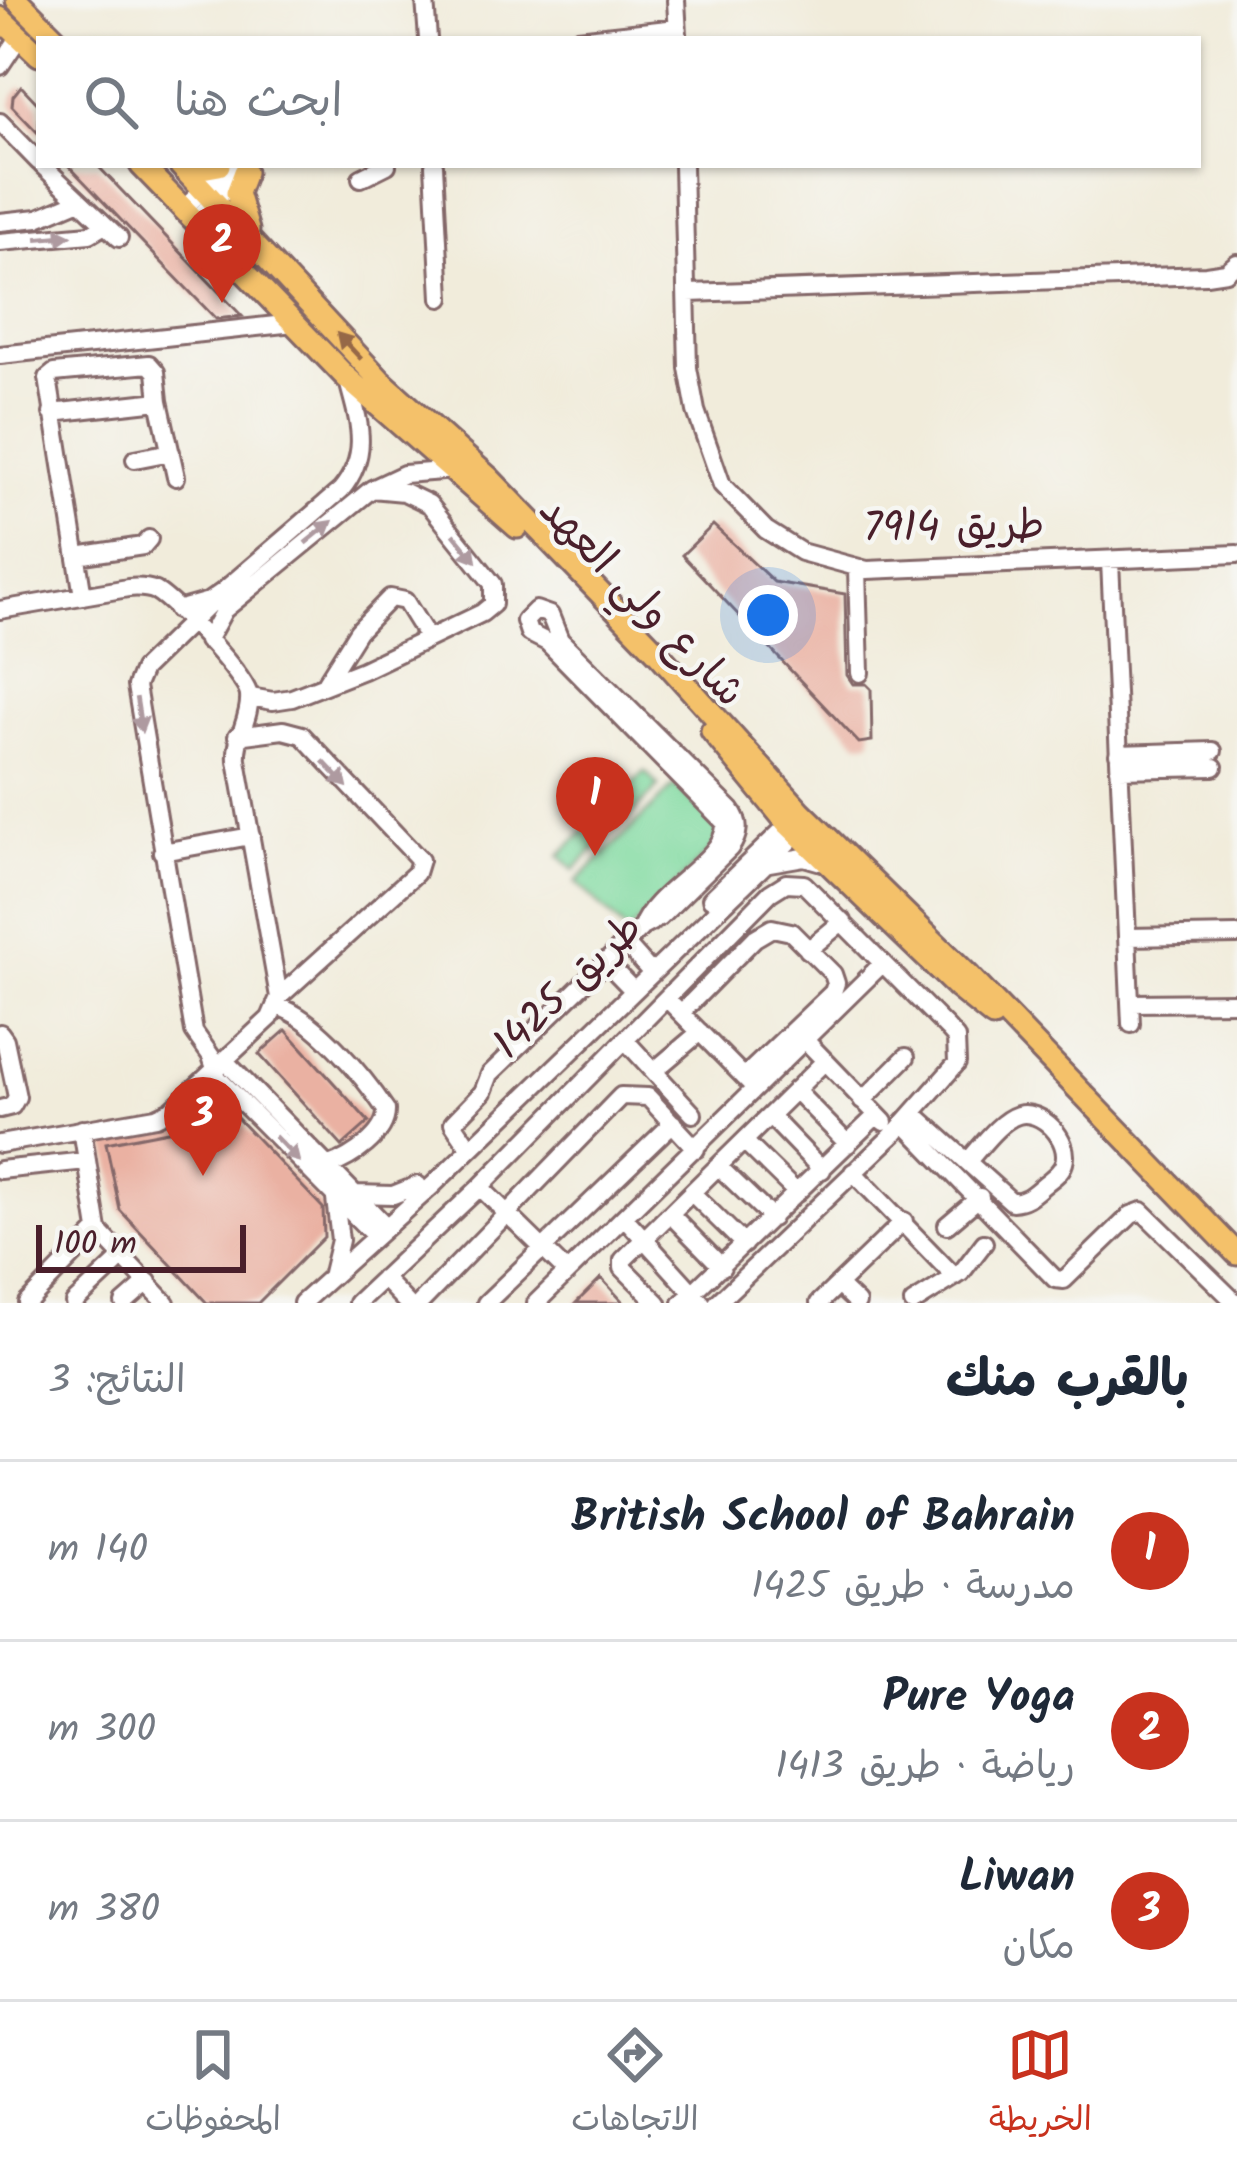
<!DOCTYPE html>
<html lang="ar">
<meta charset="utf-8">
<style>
body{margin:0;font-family:Kalam,"Playpen Sans Arabic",sans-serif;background:#f2f2f3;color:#1f2937;direction:rtl}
.scale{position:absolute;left:36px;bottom:30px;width:210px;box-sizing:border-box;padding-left:12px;border:6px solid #4a1f2b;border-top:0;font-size:33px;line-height:42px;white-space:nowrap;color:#4a1f2b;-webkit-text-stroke:9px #f6f6f2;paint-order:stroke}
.you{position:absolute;left:768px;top:615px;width:42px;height:42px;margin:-30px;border:9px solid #fff;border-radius:50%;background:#1a73e8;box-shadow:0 0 0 18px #1a73e833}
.badge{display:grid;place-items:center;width:78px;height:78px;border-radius:50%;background:#c8321e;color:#fff;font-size:39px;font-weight:700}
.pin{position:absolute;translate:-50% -99px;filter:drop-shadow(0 3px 6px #0008)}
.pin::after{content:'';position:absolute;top:63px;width:42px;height:36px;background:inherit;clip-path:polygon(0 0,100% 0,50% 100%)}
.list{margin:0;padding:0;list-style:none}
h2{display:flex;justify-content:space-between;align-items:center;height:156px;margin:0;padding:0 48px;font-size:51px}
h2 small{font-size:39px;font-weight:400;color:#747a83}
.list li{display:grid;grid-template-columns:78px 1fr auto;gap:36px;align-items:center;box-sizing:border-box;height:180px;padding:0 48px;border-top:3px solid #e0e1e3}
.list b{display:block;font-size:45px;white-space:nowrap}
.list p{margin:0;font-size:39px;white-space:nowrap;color:#747a83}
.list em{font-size:39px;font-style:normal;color:#747a83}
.icon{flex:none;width:66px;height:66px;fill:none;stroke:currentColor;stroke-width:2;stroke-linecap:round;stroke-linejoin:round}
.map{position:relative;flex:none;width:1237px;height:1303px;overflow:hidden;direction:ltr}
.search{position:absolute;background:#fff;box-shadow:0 3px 9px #0004;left:36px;right:36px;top:36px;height:132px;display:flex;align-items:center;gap:30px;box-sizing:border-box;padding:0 42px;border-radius:0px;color:#747a83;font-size:45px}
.sheet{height:696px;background:#fff}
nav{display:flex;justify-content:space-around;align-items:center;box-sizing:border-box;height:168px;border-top:3px solid #e0e1e3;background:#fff;font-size:33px;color:#747a83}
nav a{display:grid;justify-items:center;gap:6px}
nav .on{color:#c8321e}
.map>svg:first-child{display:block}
.green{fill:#80daa0;stroke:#657c66;stroke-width:3}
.building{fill:#eab1a2}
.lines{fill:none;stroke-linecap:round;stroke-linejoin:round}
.minor-casing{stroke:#846769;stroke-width:22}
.major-casing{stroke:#846769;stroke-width:27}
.minor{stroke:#fff;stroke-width:16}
.major{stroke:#f4c16a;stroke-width:21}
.oneway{fill:#ae9aa0}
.oneway2{fill:#966847}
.labels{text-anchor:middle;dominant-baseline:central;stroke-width:9;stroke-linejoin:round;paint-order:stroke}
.street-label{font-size:42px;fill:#4a1f2b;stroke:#f6f6f2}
</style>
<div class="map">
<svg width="1237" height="1303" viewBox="0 0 1237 1303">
<rect width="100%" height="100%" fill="#f6f6f2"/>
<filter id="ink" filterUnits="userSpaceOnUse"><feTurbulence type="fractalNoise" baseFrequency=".00833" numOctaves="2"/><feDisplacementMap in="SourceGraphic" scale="24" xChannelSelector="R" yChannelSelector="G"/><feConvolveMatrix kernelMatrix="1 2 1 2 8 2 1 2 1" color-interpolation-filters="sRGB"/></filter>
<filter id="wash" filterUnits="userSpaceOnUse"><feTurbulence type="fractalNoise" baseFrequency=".004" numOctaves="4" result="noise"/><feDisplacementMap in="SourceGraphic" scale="48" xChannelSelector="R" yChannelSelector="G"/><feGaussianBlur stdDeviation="2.7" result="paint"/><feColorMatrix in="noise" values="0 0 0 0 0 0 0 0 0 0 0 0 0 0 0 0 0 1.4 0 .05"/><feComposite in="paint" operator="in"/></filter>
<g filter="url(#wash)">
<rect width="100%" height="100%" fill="#f1ecdb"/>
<path class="green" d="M645 772 659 786 627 820 612 805Z
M675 785 726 835 628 933 576 882Z
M593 822 607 836 574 870 559 856Z"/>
<g id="blocks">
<path class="building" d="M21 86 39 105V134L12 106 13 96Z
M68 165H97L242 316 216 319Z
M713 525 774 582 845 594 847 675 853 684H866L871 689 872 741 859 743 682 555Z
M286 1030 369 1122 342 1146 259 1054Z
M216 1096 323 1208 324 1237 258 1303H207L120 1210 106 1143 183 1128Z
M601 1278 624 1303H576Z"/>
</g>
</g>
<g filter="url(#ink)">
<use href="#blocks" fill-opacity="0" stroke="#846769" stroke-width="3"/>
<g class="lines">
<g class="minor-casing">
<path id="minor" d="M425 0 428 39
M676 0 678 35
M578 39 677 28
M0 66 20 36
M0 122 39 162
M42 165 119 238
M434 165 441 298
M683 165 688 368 696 411 722 485 766 530 801 552 867 570 1237 554
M361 178 387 165
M183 209 230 165
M194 221 243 174
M0 222 38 218 78 201
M0 242 90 234 105 225
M688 293 1206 275 1226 272 1237 263
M0 355 294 323
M52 413 159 401 176 477
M135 459 171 452
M77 556 143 546 149 539
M1110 561 1131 1024
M857 569 860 673
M222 592 143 669 136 686 194 1032 211 1056 218 1078 374 1235
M83 596 48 378 54 373 149 364 156 372 159 401
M0 610 128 588C138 587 146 587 156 591 173 600 248 678 249 696 251 718 235 737 237 760L279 997 270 1018 171 1110 156 1117 0 1144
M177 610 209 601 222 592 341 490C372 452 358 420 347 377
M536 610 550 615 560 640 731 810C741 823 739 836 730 848L659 918 642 927C654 890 727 860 725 823L547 642 529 633 525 621Z
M207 641 224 610 372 489 404 474 456 470
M326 682 358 631 390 598 405 601 428 638
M250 697 273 701 292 698 363 670 482 613 493 604V584L429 504 404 492 372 489
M237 736 283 730 302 735 420 860 416 873 279 997
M1118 754 1213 751
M1119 769 1214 767
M162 852 251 836
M769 863 804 857 825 863
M711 899 796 817
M1128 937 1237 935
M625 943 650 971
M808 950 843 921
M606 962 632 989
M1130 1003 1237 1002
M673 1005 752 1085
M276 1006C313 1015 365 1078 386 1110 387 1135 351 1158 329 1166
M681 1013 755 938 772 928 791 932 833 974 836 983 833 992 744 1077
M0 1033 5 1040 17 1097 12 1106 0 1109
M625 1040 693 1114
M805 1040 884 1122
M226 1062 385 1225
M654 1071 700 1032
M795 1090 848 1144
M862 1101 906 1057
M913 1113 1012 1202C1027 1201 1033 1194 1045 1184 1052 1178 1061 1173 1064 1163 1071 1140 1041 1108 1018 1115 999 1121 981 1147 968 1161
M770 1116 822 1170
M904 1123 1055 1279 1064 1280 1131 1215 1142 1211 1236 1303
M82 1129 98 1230 166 1303
M465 1141 453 1123 483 1092 490 1074 642 927
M745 1142 797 1193
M720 1168 772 1218
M0 1170 86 1161
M853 1172 955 1277
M480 1187 567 1272
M356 1194 393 1195 418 1185
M693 1194 744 1244
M671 1215 722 1267
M624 1217 702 1303
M947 1225 980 1197
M332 1273 340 1240 335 1199
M383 1278 407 1303
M838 1285 857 1303
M27 1303 98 1230
M74 1303 123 1257
M124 1303 148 1282
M302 1303 433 1185 806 825
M357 1303 480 1187 770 893 786 883 804 884 948 1029 956 1038 957 1063 895 1133 717 1303
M420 1303 621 1096 648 1097 696 1149
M486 1303 673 1123
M536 1303 883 963
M658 1303 623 1268V1260L823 1063
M682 1303 877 1115
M819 1303 904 1221
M913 1303 961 1273 984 1243"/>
</g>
<g class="major-casing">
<path id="major" d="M17 0 56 39
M0 18 39 55
M141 165 346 377 517 527
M180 165 380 380 488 477 655 650 801 812 970 977 1237 1254
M188 165 202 168 219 165
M245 172 237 193 248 230
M712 731 788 824 958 988 993 1016"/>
</g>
<use href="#minor" class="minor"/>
<use href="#major" class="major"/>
</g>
<defs><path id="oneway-solid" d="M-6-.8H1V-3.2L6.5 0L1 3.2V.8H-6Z" transform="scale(3)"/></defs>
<g class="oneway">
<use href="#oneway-solid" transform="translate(54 237) rotate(-5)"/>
<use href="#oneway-solid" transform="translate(319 532) rotate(-39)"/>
<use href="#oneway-solid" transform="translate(465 548) rotate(51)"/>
<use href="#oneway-solid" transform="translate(139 715) rotate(81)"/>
<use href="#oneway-solid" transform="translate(335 774) rotate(47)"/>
<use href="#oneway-solid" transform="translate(287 1149) rotate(46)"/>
</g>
<use class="oneway2" href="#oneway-solid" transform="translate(349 346) rotate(-133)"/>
</g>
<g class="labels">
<g class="street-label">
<text transform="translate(954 528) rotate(-1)">طريق 7914</text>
<text transform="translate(641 602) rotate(46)">شارع ولي العهد</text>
<text transform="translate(569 987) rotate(-44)">طريق 1425</text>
</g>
</g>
</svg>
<div class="scale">100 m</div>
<div class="you"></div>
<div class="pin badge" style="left:595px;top:856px">1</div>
<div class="pin badge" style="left:222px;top:303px">2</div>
<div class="pin badge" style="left:203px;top:1176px">3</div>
<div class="search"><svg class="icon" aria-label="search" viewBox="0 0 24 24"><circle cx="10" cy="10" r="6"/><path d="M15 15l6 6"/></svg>ابحث هنا</div>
</div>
<section class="sheet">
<h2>بالقرب منك<small>النتائج: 3</small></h2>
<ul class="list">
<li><span class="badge">1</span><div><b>British School of Bahrain</b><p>مدرسة · طريق 1425</p></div><em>140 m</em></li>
<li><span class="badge">2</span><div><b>Pure Yoga</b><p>رياضة · طريق 1413</p></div><em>300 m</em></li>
<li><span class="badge">3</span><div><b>Liwan</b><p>مكان</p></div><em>380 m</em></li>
</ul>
</section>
<nav>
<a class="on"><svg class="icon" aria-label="map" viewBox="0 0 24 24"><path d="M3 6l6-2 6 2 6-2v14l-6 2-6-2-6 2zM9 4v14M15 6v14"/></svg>الخريطة</a>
<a><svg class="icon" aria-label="directions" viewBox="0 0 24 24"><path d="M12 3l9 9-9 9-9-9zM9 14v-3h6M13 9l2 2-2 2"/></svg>الاتجاهات</a>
<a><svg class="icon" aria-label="saved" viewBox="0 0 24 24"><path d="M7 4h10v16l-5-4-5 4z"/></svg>المحفوظات</a>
</nav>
